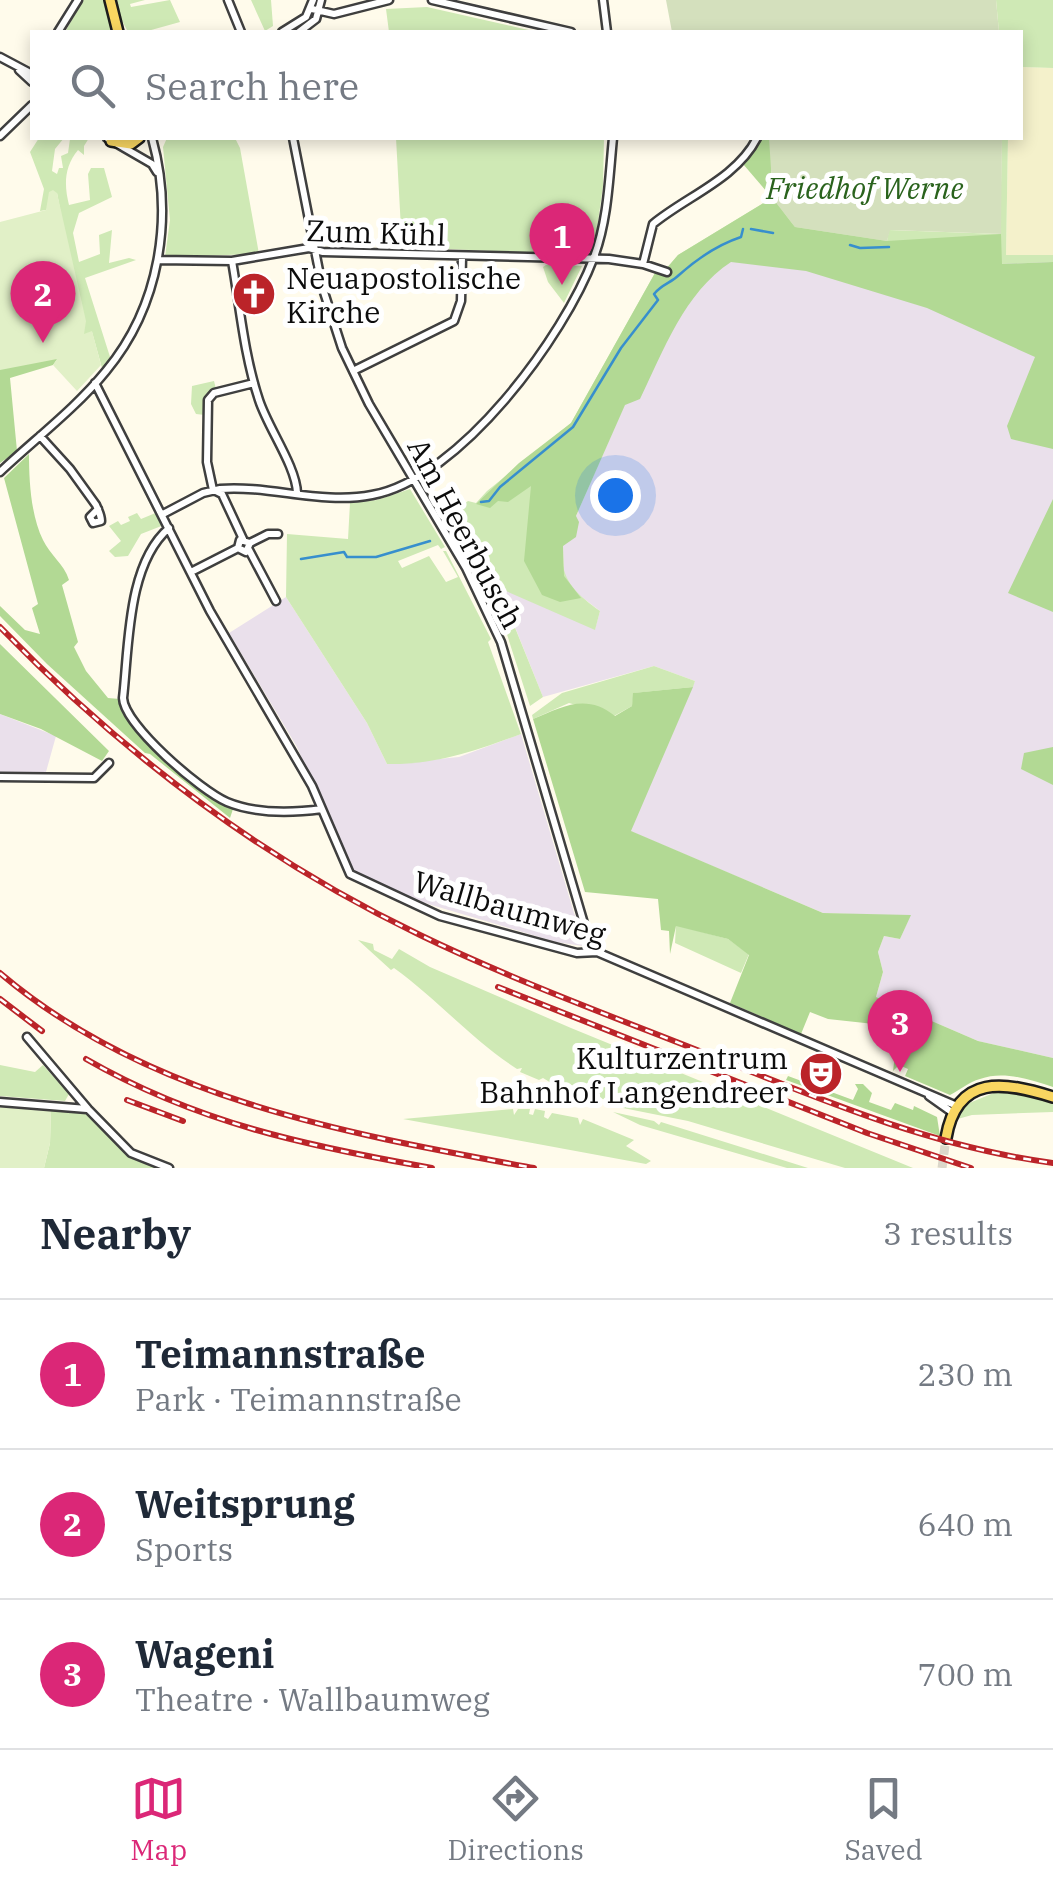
<!DOCTYPE html>
<meta charset="utf-8">
<style>
body{margin:0;font-family:"IBM Plex Serif",serif;background:#f2f2f3;color:#1f2937}
.you{position:absolute;left:615px;top:495px;width:35px;height:35px;margin:-25px;border:8px solid #fff;border-radius:50%;background:#1a73e8;box-shadow:0 0 0 15px #1a73e833}
.badge{display:grid;place-items:center;width:65px;height:65px;border-radius:50%;background:#db2777;color:#fff;font-size:32px;font-weight:700}
.pin{position:absolute;translate:-50% -82px;filter:drop-shadow(0 2px 5px #0008)}
.pin::after{content:'';position:absolute;top:52px;width:35px;height:30px;background:inherit;clip-path:polygon(0 0,100% 0,50% 100%)}
.list{margin:0;padding:0;list-style:none}
h2{display:flex;justify-content:space-between;align-items:center;height:130px;margin:0;padding:0 40px;font-size:42px}
h2 small{font-size:32px;font-weight:400;color:#747a83}
.list li{display:grid;grid-template-columns:65px 1fr auto;gap:30px;align-items:center;box-sizing:border-box;height:150px;padding:0 40px;border-top:2px solid #e0e1e3}
.list b{display:block;font-size:38px;white-space:nowrap}
.list p{margin:0;font-size:32px;white-space:nowrap;color:#747a83}
.list em{font-size:32px;font-style:normal;color:#747a83}
.icon{flex:none;width:55px;height:55px;fill:none;stroke:currentColor;stroke-width:2;stroke-linecap:round;stroke-linejoin:round}
.map{position:relative;flex:none;width:1053px;height:1168px;overflow:hidden}
.search{position:absolute;background:#fff;box-shadow:0 5px 15px #0003;left:30px;right:30px;top:30px;height:110px;display:flex;align-items:center;gap:25px;box-sizing:border-box;padding:0 35px;border-radius:0px;color:#747a83;font-size:38px}
.sheet{height:580px;background:#fff}
nav{display:flex;justify-content:space-around;align-items:center;box-sizing:border-box;height:140px;border-top:2px solid #e0e1e3;background:#fff;font-size:28px;color:#747a83}
nav a{display:grid;justify-items:center;gap:5px}
nav .on{color:#db2777}
.map>svg:first-child{display:block}
.industrial{fill:#eae0eb}
.farmland{fill:#f4f1cb}
.green{fill:#cfe9b5}
.forest{fill:#b2d994}
.cemetery{fill:#d4e0bd}
.pitch{fill:#e1f0c7}
.lines{fill:none;stroke-linecap:round;stroke-linejoin:round}
.stream{stroke:#378fcd;stroke-width:2.5}
.major-tunnel{stroke:#dbd7ca;stroke-width:9;stroke-dasharray:9 4.5;stroke-linecap:butt}
.minor-casing{stroke:#3f3f3f;stroke-width:11}
.major-casing{stroke:#1d1d1d;stroke-width:14}
.minor{stroke:#fff;stroke-width:6}
.major{stroke:#f9d661;stroke-width:9}
.rail-casing{stroke:#bb2429;stroke-width:6}
.rail{stroke:#fff;stroke-width:2.5;stroke-dasharray:8;stroke-linecap:butt}
.labels{text-anchor:middle;dominant-baseline:central;stroke-width:10;stroke-linejoin:round;paint-order:stroke}
.park-label{font-size:30px;font-style:italic;fill:#2a631d;stroke:#fff}
.street-label{font-size:30px;fill:#0c0c0c;stroke:#fff}
.poi-label{font-size:30px;fill:#0c0c0c;stroke:#fff;text-anchor:start}
</style>
<div class="map">
<svg width="1053" height="1168" viewBox="0 0 1053 1168">
<rect width="100%" height="100%" fill="#fffbeb"/>
<path class="industrial" d="M725 256 902 263 1053 262V1058L978 1041 876 997 883 972 878 952 884 936 900 939 910 916 823 913 630 831 695 681 654 666 543 697 499 587 595 629 600 611 574 591 564 576 563 546 671 298Z
M286 597 367 723 387 764 459 757 521 734 574 913 589 947 556 942 418 901 362 877 347 865 297 747 229 633Z
M0 714 56 736 46 772H0Z"/>
<path class="farmland" d="M1021 67 1053 68V255H1006L1008 138H1020Z"/>
<path class="green" d="M83 0H105L112 32H65Z
M116 0H145L130 4 131 7 170 0 180 22 144 32H128L119 15Z
M251 0H271L273 26 265 31Z
M996 0H1053V68L1021 67 1020 32H999Z
M427 7 524 29 539 32H389L386 9Z
M39 138H64L55 149 52 171 57 174 59 168H63L61 156 68 153 70 139 89 138 84 146V155L78 150C64 167 64 185 69 205L90 200 88 174 91 168H104L112 197 79 213 73 233 79 262 100 254 99 235 112 230 109 263 129 258 136 260 85 278 111 360 102 368 92 332 84 336 57 193 46 210 40 211 44 189 30 152Z
M167 138H235L240 148 259 254 165 257 170 220 163 147Z
M396 138H604L603 186 594 250 588 255 402 247Z
M1002 138H1008L1006 255H1053V262L1001 264 757 240 671 298 620 394 563 546C558 578 576 594 600 611L595 630 499 588 543 697 530 706 502 619 446 518 468 501 476 503 487 491 571 423 655 273 666 269 678 255 767 201 887 241 889 230 1000 234Z
M546 265 582 266 564 303 548 282 543 267Z
M214 381 216 389 206 398 205 415 196 414 191 404 192 386Z
M410 489 445 547 441 549 438 545 398 561 402 568 429 556 446 582 458 577 443 551H446L491 639 488 642 521 734C476 751 436 765 387 764L367 723 286 597 287 534 348 539 350 503 377 500Z
M158 512 164 525 141 534 128 556 115 557 109 551 121 541 109 526 118 521 121 525 130 521 128 517 137 513 141 519Z
M654 666 695 681 693 687 634 693 632 706 614 716 569 703 533 719 532 715 562 693Z
M676 925 728 939 749 954 741 973 675 943Z
M358 940 373 944 374 950 392 959 399 949 430 967 571 1028 913 1168H845L688 1121 623 1108 569 1084 566 1092 543 1078 539 1080 520 1072 522 1068 517 1069C471 1039 437 999 394 968L391 970Z
M0 1065 35 1072 43 1065 69 1094 65 1101 0 1096Z
M996 1092 1023 1094 1053 1104V1112L972 1115 954 1120 967 1104Z
M51 1109 88 1113 129 1156 159 1168H44L50 1143Z
M513 1109 514 1115 518 1109H530L529 1114 533 1115 535 1109 545 1111 544 1117 548 1119 552 1113 578 1118 580 1125 583 1119 634 1140 626 1146 651 1161 646 1164 403 1119Z
M613 1112 654 1121 659 1125 661 1122 808 1168H787L640 1125Z"/>
<path class="forest" d="M761 138H778C768 184 765 189 795 227L887 241 1001 234 1002 264 1053 262V449L1011 439 1007 426 1035 357 927 308 806 271 731 262C684 293 664 350 640 399L625 405 576 516 579 522 576 537 563 546 564 576 581 598 560 602 542 595 524 561 531 486 508 502 498 501 490 508 476 504 519 463 571 423 655 273 666 269 678 255 767 201V192L743 164Z
M0 355 58 358 53 365 10 378 17 451 0 463Z
M29 454C29 481 31 516 43 540 50 555 64 564 69 580L62 585 78 642 74 647 86 671 108 698 120 699 131 725 233 809 230 818 150 754 145 753 47 664 0 616V606L25 630 40 634 32 608 38 604 4 478Z
M1053 499V612L1008 593Z
M0 644 109 751 102 761 41 729 0 714Z
M693 687 631 831 823 913 911 915 900 939 884 936 878 952 883 972 876 997 978 1041 1053 1058V1087C1030 1080 1004 1070 980 1079 969 1082 960 1090 950 1095L905 1076 908 1069 899 1065 893 1071 896 1047 874 1042V1024L828 1019 810 1012 801 1034 730 1003 749 955 728 939 676 926 670 954 669 931 661 930 658 899 585 892 533 719C563 706 587 693 615 716L632 706 633 693Z
M1053 747V785L1021 769 1024 753Z
M788 1076 853 1100 858 1089 855 1084H863L872 1093 869 1102 891 1110 895 1103 913 1110 914 1106 937 1117 940 1136 786 1080Z"/>
<path class="cemetery" d="M666 0H996L999 32H672Z
M769 138H1002L1001 234 890 230 887 241 795 227 773 199Z"/>
<path class="pitch" d="M53 190 57 193 86 321 84 334 92 331 101 365 77 391 53 365 57 359 0 370V222L46 210 49 192Z
M0 1107 51 1111 50 1143 44 1168H0Z"/>
<g class="lines">
<path class="stream" d="M751 229 773 233
M850 245 860 248 889 247
M481 502 489 501 500 487 573 427 621 348 658 300 654 294C662 284 671 283 679 275 698 258 717 245 741 237L743 229
M301 559 344 552 347 557H376L430 541"/>
<path class="major-tunnel" d="M942 1168 946 1138"/>
<g class="minor-casing">
<path id="minor" d="M228 0 241 32
M432 0 571 32
M603 0 607 32
M312 9 334 14 389 0
M58 32 78 0
M282 32 306 17 313 0
M299 32 316 19 321 0
M0 57 32 74
M19 70 32 82
M0 136 32 105
M107 138 152 164 157 172
M293 138 322 286 342 348 369 404 466 568 501 642 588 937 596 951
M158 260 232 261 309 248 323 252 609 259 643 264 667 272
M232 261C240 307 244 355 259 400 268 428 296 466 297 493
M643 264 653 224C687 196 736 179 757 138
M353 371 454 321 461 301 462 257
M95 383 210 611 312 786 350 874 440 916 577 953 597 952 957 1106
M40 436 70 469 96 505C98 510 101 515 101 521L93 523 90 517 98 509
M0 472C35 439 76 408 106 371 160 306 174 217 152 138
M213 490 207 462 208 400 214 393 254 383
M214 490 222 494 243 539
M163 514 203 493 220 489C270 485 322 505 372 495 460 479 564 337 594 257 608 220 609 178 613 138
M169 528C127 564 129 646 123 698 124 725 201 791 227 802 256 814 292 813 322 809
M250 543 268 534H278
M249 550 276 601
M191 572 238 548 246 552 250 543 240 540 238 548
M0 777 94 778 109 763
M27 1037 88 1109 131 1153 169 1168
M929 1096 953 1113
M0 1102 87 1109"/>
</g>
<g class="major-casing">
<path id="major" d="M110 0 118 32
M111 141 131 144 139 138
M946 1138C957 1073 1005 1082 1053 1097"/>
</g>
<use href="#minor" class="minor"/>
<use href="#major" class="major"/>
<g class="rail-casing">
<path id="rail" d="M0 627C121 752 262 859 420 935 513 980 611 1016 707 1054 819 1099 932 1147 1053 1163
M0 973C148 1099 348 1134 534 1168
M498 987 867 1133 971 1168
M0 999 42 1031
M86 1059C197 1123 307 1146 432 1168
M127 1100 183 1121"/>
</g>
<use href="#rail" class="rail"/>
</g>
<defs>
<g id="church-disc" transform="scale(2.25)"><circle r="9.5" fill="#bb2429" stroke="#fff"/><path d="M-1.2-6h2.4v3.5h3.3v2.4h-3.3V6h-2.4V-.1h-3.3v-2.4h3.3Z" fill="#fff"/></g>
<g id="theatre-disc" transform="scale(2.25)"><circle r="9.5" fill="#bb2429" stroke="#fff"/><path d="M-5-5.5Q0-4 5-5.5V0Q5 5 0 6Q-5 5-5 0ZM-3.3-2.5H-1v1.5H-3.3ZM1-2.5H3.3v1.5H1ZM-2.8 1Q0 5.5 2.8 1Z" fill="#fff"/></g>
</defs>
<g fill-rule="evenodd">
<use href="#church-disc" x="254" y="294"/>
<use href="#theatre-disc" x="821" y="1074"/>
</g>
<g class="labels">
<g class="park-label">
<text x="865" y="187">Friedhof Werne</text>
</g>
<g class="street-label">
<text transform="translate(376 232) rotate(2)">Zum Kühl</text>
<text transform="translate(466 533) rotate(62)">Am Heerbusch</text>
<text transform="translate(510 907) rotate(16)">Wallbaumweg</text>
</g>
<g class="poi-label">
<text x="286" y="277">Neuapostolische<tspan x="286" dy="34">Kirche</tspan></text>
<text x="788" y="1057" text-anchor="end">Kulturzentrum<tspan x="788" dy="34">Bahnhof Langendreer</tspan></text>
</g>
</g>
</svg>
<div class="you"></div>
<div class="pin badge" style="left:562px;top:285px">1</div>
<div class="pin badge" style="left:43px;top:343px">2</div>
<div class="pin badge" style="left:900px;top:1072px">3</div>
<div class="search"><svg class="icon" aria-label="search" viewBox="0 0 24 24"><circle cx="10" cy="10" r="6"/><path d="M15 15l6 6"/></svg>Search here</div>
</div>
<section class="sheet">
<h2>Nearby<small>3 results</small></h2>
<ul class="list">
<li><span class="badge">1</span><div><b>Teimannstraße</b><p>Park · Teimannstraße</p></div><em>230 m</em></li>
<li><span class="badge">2</span><div><b>Weitsprung</b><p>Sports</p></div><em>640 m</em></li>
<li><span class="badge">3</span><div><b>Wageni</b><p>Theatre · Wallbaumweg</p></div><em>700 m</em></li>
</ul>
</section>
<nav>
<a class="on"><svg class="icon" aria-label="map" viewBox="0 0 24 24"><path d="M3 6l6-2 6 2 6-2v14l-6 2-6-2-6 2zM9 4v14M15 6v14"/></svg>Map</a>
<a><svg class="icon" aria-label="directions" viewBox="0 0 24 24"><path d="M12 3l9 9-9 9-9-9zM9 14v-3h6M13 9l2 2-2 2"/></svg>Directions</a>
<a><svg class="icon" aria-label="saved" viewBox="0 0 24 24"><path d="M7 4h10v16l-5-4-5 4z"/></svg>Saved</a>
</nav>
